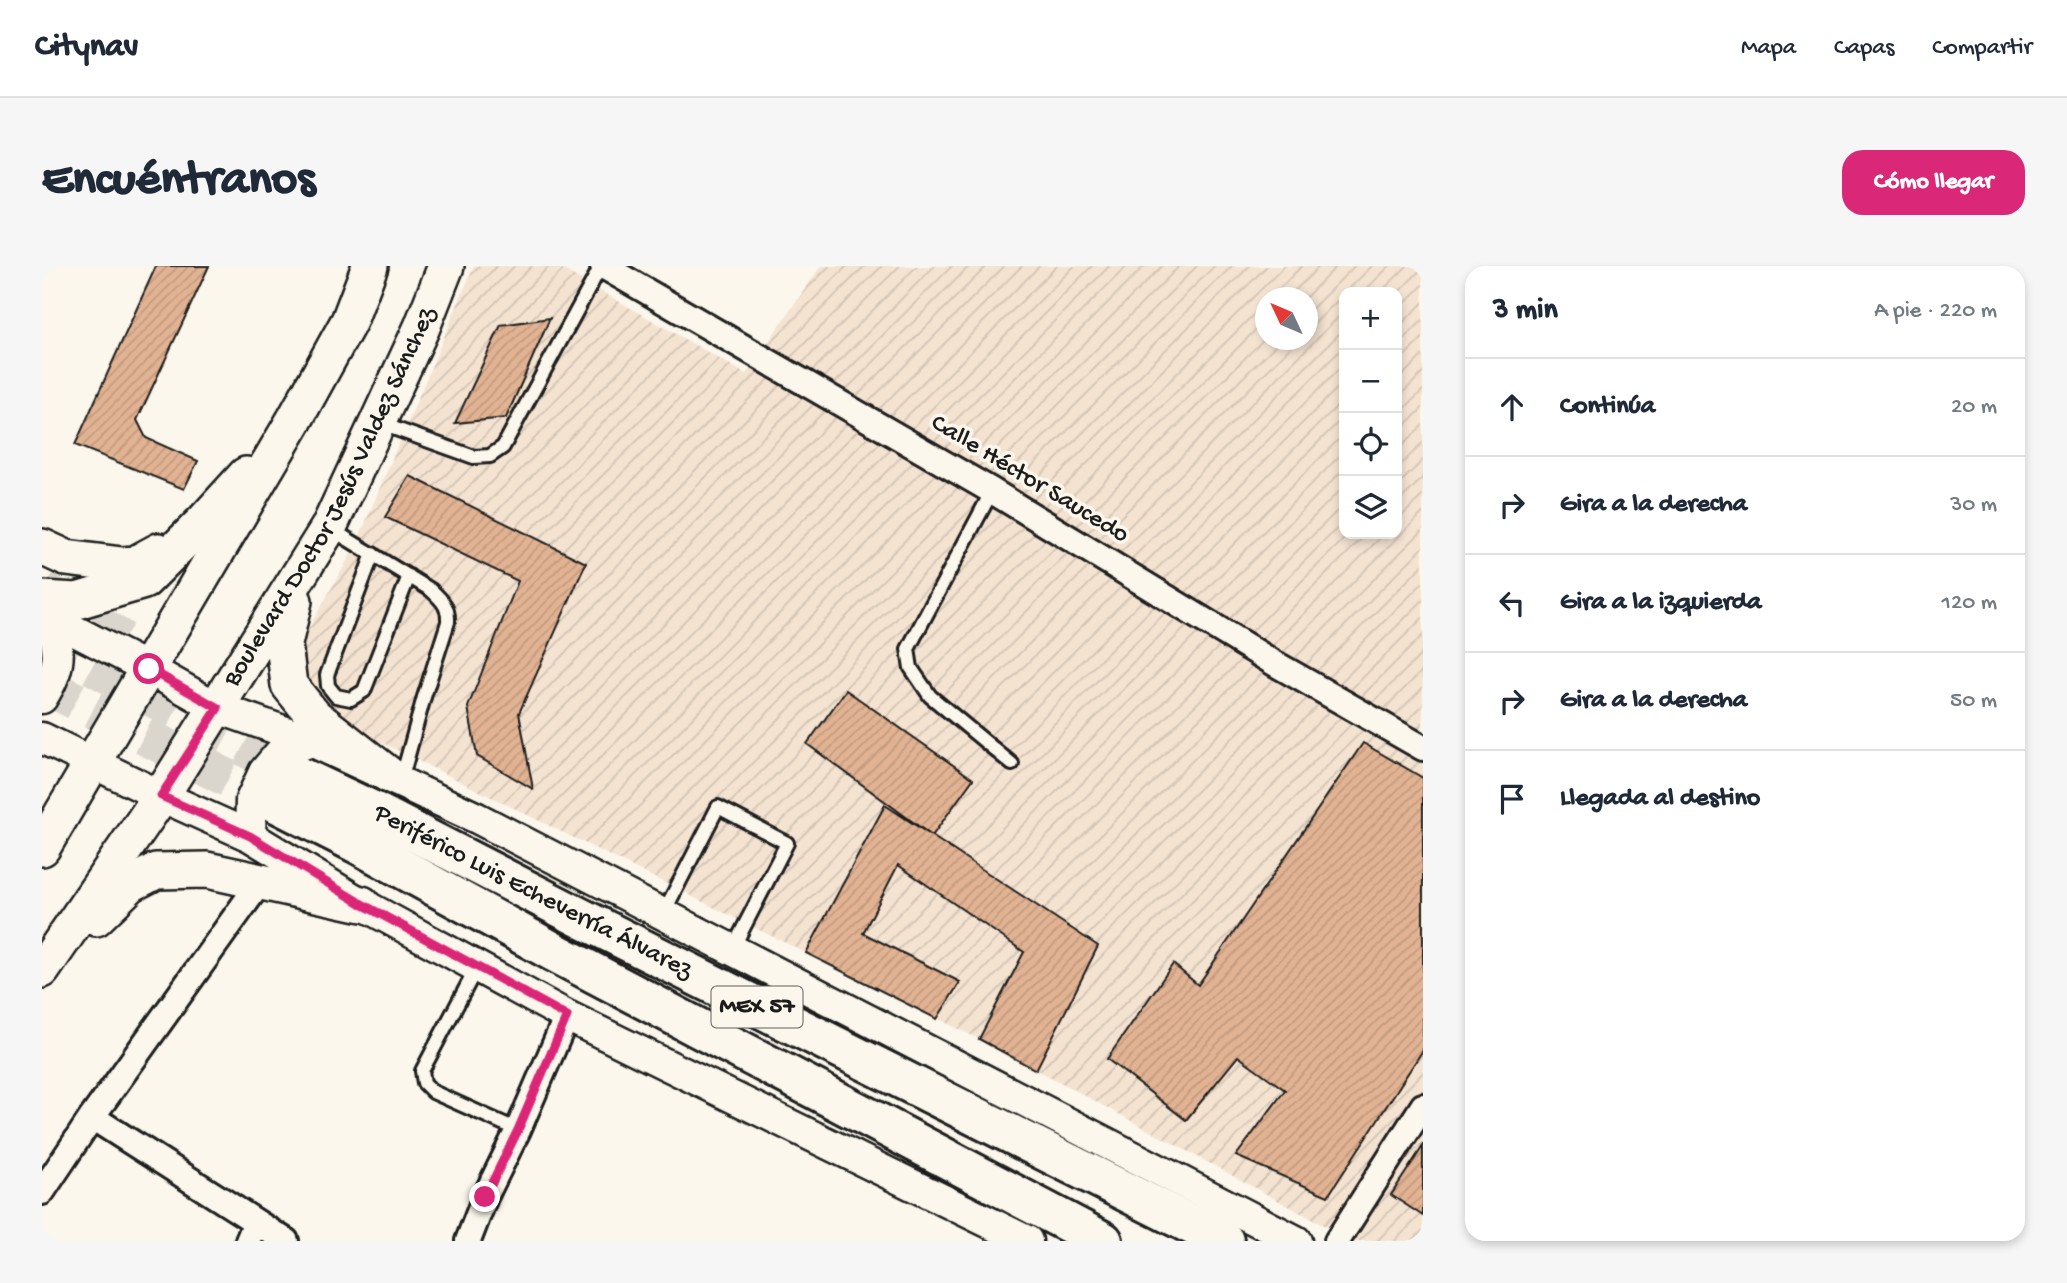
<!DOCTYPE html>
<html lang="es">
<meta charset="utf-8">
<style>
body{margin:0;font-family:"Gochi Hand",sans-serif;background:#f6f6f7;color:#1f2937}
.controls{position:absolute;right:21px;top:21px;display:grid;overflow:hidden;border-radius:14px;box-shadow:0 4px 10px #0003}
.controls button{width:63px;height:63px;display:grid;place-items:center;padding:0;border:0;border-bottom:2px solid #e0e1e3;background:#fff;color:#1f2937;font:35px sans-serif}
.compass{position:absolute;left:1213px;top:21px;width:63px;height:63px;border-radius:50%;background:#fff;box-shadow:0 4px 10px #0003;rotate:314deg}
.stop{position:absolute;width:21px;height:21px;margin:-16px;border:5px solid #db2777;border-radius:50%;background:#fff}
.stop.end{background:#db2777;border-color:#fff;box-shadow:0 2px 7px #0008}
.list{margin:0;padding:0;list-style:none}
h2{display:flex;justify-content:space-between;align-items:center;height:91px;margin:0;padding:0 28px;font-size:30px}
h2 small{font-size:23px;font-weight:400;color:#747a83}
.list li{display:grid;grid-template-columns:46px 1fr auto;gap:21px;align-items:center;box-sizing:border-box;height:98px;padding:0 28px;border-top:2px solid #e0e1e3}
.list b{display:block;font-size:26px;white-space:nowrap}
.list em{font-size:23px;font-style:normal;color:#747a83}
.icon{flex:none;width:38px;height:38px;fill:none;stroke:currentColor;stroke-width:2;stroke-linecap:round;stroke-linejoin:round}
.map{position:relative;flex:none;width:1381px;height:975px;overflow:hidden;border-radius:21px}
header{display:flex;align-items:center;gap:42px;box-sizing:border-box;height:98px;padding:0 35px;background:#fff;border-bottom:2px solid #e0e1e3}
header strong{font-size:33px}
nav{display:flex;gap:38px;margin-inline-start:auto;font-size:24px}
.intro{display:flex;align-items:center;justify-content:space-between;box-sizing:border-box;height:168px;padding:0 42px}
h1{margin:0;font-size:49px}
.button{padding:18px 32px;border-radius:21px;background:#db2777;color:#fff;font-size:24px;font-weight:700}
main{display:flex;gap:42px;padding:0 42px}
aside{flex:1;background:#fff;border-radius:21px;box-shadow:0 4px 10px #0003}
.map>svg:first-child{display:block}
.industrial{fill:url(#industrial-furrows);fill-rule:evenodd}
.building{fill:url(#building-hatch);stroke:#1c1c1c;stroke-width:2}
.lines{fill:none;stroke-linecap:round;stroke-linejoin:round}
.trunk-tunnel{stroke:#dad6cd;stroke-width:38;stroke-dasharray:38 19;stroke-linecap:butt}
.service-casing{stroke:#1c1c1c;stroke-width:18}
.minor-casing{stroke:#1c1c1c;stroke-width:30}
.tertiary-casing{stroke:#1c1c1c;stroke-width:35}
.secondary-casing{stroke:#1c1c1c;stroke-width:40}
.trunk-casing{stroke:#1c1c1c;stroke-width:44}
.service{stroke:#fbf7ec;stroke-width:12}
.minor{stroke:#fbf7ec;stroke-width:24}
.tertiary{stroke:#fbf7ec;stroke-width:30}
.secondary{stroke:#fbf7ec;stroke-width:35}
.trunk{stroke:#fbf7ec;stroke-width:38}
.route{stroke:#db2777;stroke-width:9}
.labels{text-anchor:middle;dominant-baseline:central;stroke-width:7;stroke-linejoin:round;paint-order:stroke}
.shield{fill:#fbf7ec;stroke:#5f5e5a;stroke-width:2}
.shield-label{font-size:24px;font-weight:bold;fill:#1c1c1c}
.street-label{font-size:26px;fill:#1c1c1c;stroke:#fbf7ec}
</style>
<header>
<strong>Citynav</strong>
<nav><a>Mapa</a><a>Capas</a><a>Compartir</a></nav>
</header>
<div class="intro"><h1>Encuéntranos</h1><a class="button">Cómo llegar</a></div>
<main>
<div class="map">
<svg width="1381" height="975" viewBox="0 0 1381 975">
<defs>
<pattern id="industrial-furrows" width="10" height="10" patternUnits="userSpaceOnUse" patternTransform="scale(1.75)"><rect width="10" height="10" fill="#f4e3d1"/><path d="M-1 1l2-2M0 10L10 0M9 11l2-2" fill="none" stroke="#d1c2b3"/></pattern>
<pattern id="building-hatch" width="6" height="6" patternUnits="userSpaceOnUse" patternTransform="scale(1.75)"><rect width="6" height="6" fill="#e2b393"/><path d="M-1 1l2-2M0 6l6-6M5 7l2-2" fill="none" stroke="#c1997e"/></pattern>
</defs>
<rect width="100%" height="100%" fill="#fbf7ec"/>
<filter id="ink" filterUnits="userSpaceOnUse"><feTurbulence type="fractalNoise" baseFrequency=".0143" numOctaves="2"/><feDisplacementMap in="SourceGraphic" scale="14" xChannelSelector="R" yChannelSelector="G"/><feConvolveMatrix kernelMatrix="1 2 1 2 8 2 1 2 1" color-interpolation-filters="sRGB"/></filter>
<g filter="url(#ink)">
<path class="industrial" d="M432 0H515L704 108 779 0H1381V975H1311L955 782 232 423 313 281ZM1302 26H1355V268H1302ZM1224 32H1266V74H1224Z"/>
<path class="building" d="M114 0H167L95 154 104 172 156 195 142 223 33 179Z
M508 52 464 152 413 157 459 59Z
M368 210 544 297 477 447 491 523 435 490 426 441 476 315 343 251Z
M804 424 931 513 890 570 765 478Z
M1321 477 1381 512V784L1286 930 1194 890 1243 824 1196 790 1144 854 1065 793 1131 698 1156 719Z
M843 539 1056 680 994 804 937 773 982 686 856 599 821 667 918 716 895 753 764 687Z
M1381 880V950L1349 929Z"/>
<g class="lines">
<path class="trunk-tunnel" d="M1 323 124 402
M0 373 248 506
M0 418 231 535"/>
<g class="service-casing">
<path id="service" d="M337 157 432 191 448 190 461 181 559 0
M950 225 866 383 869 402 888 430 970 498
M289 263 389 324C400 334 407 341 406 356L382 431 359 515
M331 288 285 409 286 420 294 430 309 433 322 425 367 310
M621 648 676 541 745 577 690 684
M435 701 380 805 382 817 391 826 476 864"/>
</g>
<g class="minor-casing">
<path id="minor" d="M561 0 950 225 1232 397 1381 482
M50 851 244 975
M0 926 50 851 219 615
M206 975 214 956
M426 975 443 931 476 864 525 750
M1295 975 1381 840"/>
</g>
<g class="tertiary-casing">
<path id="tertiary" d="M0 348 107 403 176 442 269 475 435 552 1254 975
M0 432C19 402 20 385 7 352
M0 472 119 530 208 570 320 638 525 750 985 975
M208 570 209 534 222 506 238 487 269 475"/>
</g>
<g class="secondary-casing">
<g id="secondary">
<path d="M0 281 24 292 80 299 93 298 117 285"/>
<path d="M0 333 35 335 102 315 163 254 204 209"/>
<path d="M252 335 242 378 247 419 272 450 347 509"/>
<path d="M0 582 253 153 307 55 328 0"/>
<path d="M54 652 89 618 114 605 165 604 320 638"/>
<path id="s1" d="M0 704 119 530 287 261 380 61 404 0"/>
</g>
</g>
<g class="trunk-casing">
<g id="trunk">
<path id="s2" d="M248 506 331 545 541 653 1182 975"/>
<path d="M231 535 314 577 512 686 1061 975"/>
</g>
</g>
<use href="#service" class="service"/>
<use href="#minor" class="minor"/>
<use href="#tertiary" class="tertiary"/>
<use href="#secondary" class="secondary"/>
<use href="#trunk" class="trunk"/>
</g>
</g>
<g class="lines" filter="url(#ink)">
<path class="route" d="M107 403 176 442 119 530 208 570 320 638 525 750 476 864 443 931"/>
</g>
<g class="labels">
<rect class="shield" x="669.5" y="720.5" width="91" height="41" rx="5"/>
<g class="shield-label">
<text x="715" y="741">MEX 57</text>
</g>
<g class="street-label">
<text transform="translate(987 214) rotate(31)">Calle Héctor Saucedo</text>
<text stroke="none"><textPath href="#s1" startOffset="555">Boulevard Doctor Jesús Valdez Sánchez</textPath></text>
<text stroke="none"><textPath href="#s2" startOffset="271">Periférico Luis Echeverría Álvarez</textPath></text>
</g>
</g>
</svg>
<div class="controls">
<button>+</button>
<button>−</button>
<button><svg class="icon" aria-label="locate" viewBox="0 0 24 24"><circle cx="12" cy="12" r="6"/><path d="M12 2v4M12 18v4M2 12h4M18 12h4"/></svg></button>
<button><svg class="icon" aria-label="layers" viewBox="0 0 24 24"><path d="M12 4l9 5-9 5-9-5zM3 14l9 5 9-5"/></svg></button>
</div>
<svg class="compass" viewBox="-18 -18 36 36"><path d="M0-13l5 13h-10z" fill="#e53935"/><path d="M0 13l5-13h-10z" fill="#747a83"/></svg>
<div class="stop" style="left:107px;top:403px"></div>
<div class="stop end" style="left:443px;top:931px"></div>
</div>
<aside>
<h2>3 min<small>A pie · 220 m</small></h2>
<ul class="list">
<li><svg class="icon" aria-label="ahead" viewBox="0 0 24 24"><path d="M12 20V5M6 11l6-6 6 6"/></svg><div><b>Continúa</b></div><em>20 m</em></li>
<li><svg class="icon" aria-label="right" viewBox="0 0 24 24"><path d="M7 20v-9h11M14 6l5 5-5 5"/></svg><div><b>Gira a la derecha</b></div><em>30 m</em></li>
<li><svg class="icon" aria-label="left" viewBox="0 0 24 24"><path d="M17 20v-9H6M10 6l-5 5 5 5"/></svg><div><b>Gira a la izquierda</b></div><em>120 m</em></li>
<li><svg class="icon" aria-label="right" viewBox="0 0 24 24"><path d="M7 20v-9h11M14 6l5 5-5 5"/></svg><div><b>Gira a la derecha</b></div><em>50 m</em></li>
<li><svg class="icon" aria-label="arrive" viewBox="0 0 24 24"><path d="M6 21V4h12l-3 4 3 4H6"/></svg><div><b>Llegada al destino</b></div></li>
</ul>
</aside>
</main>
